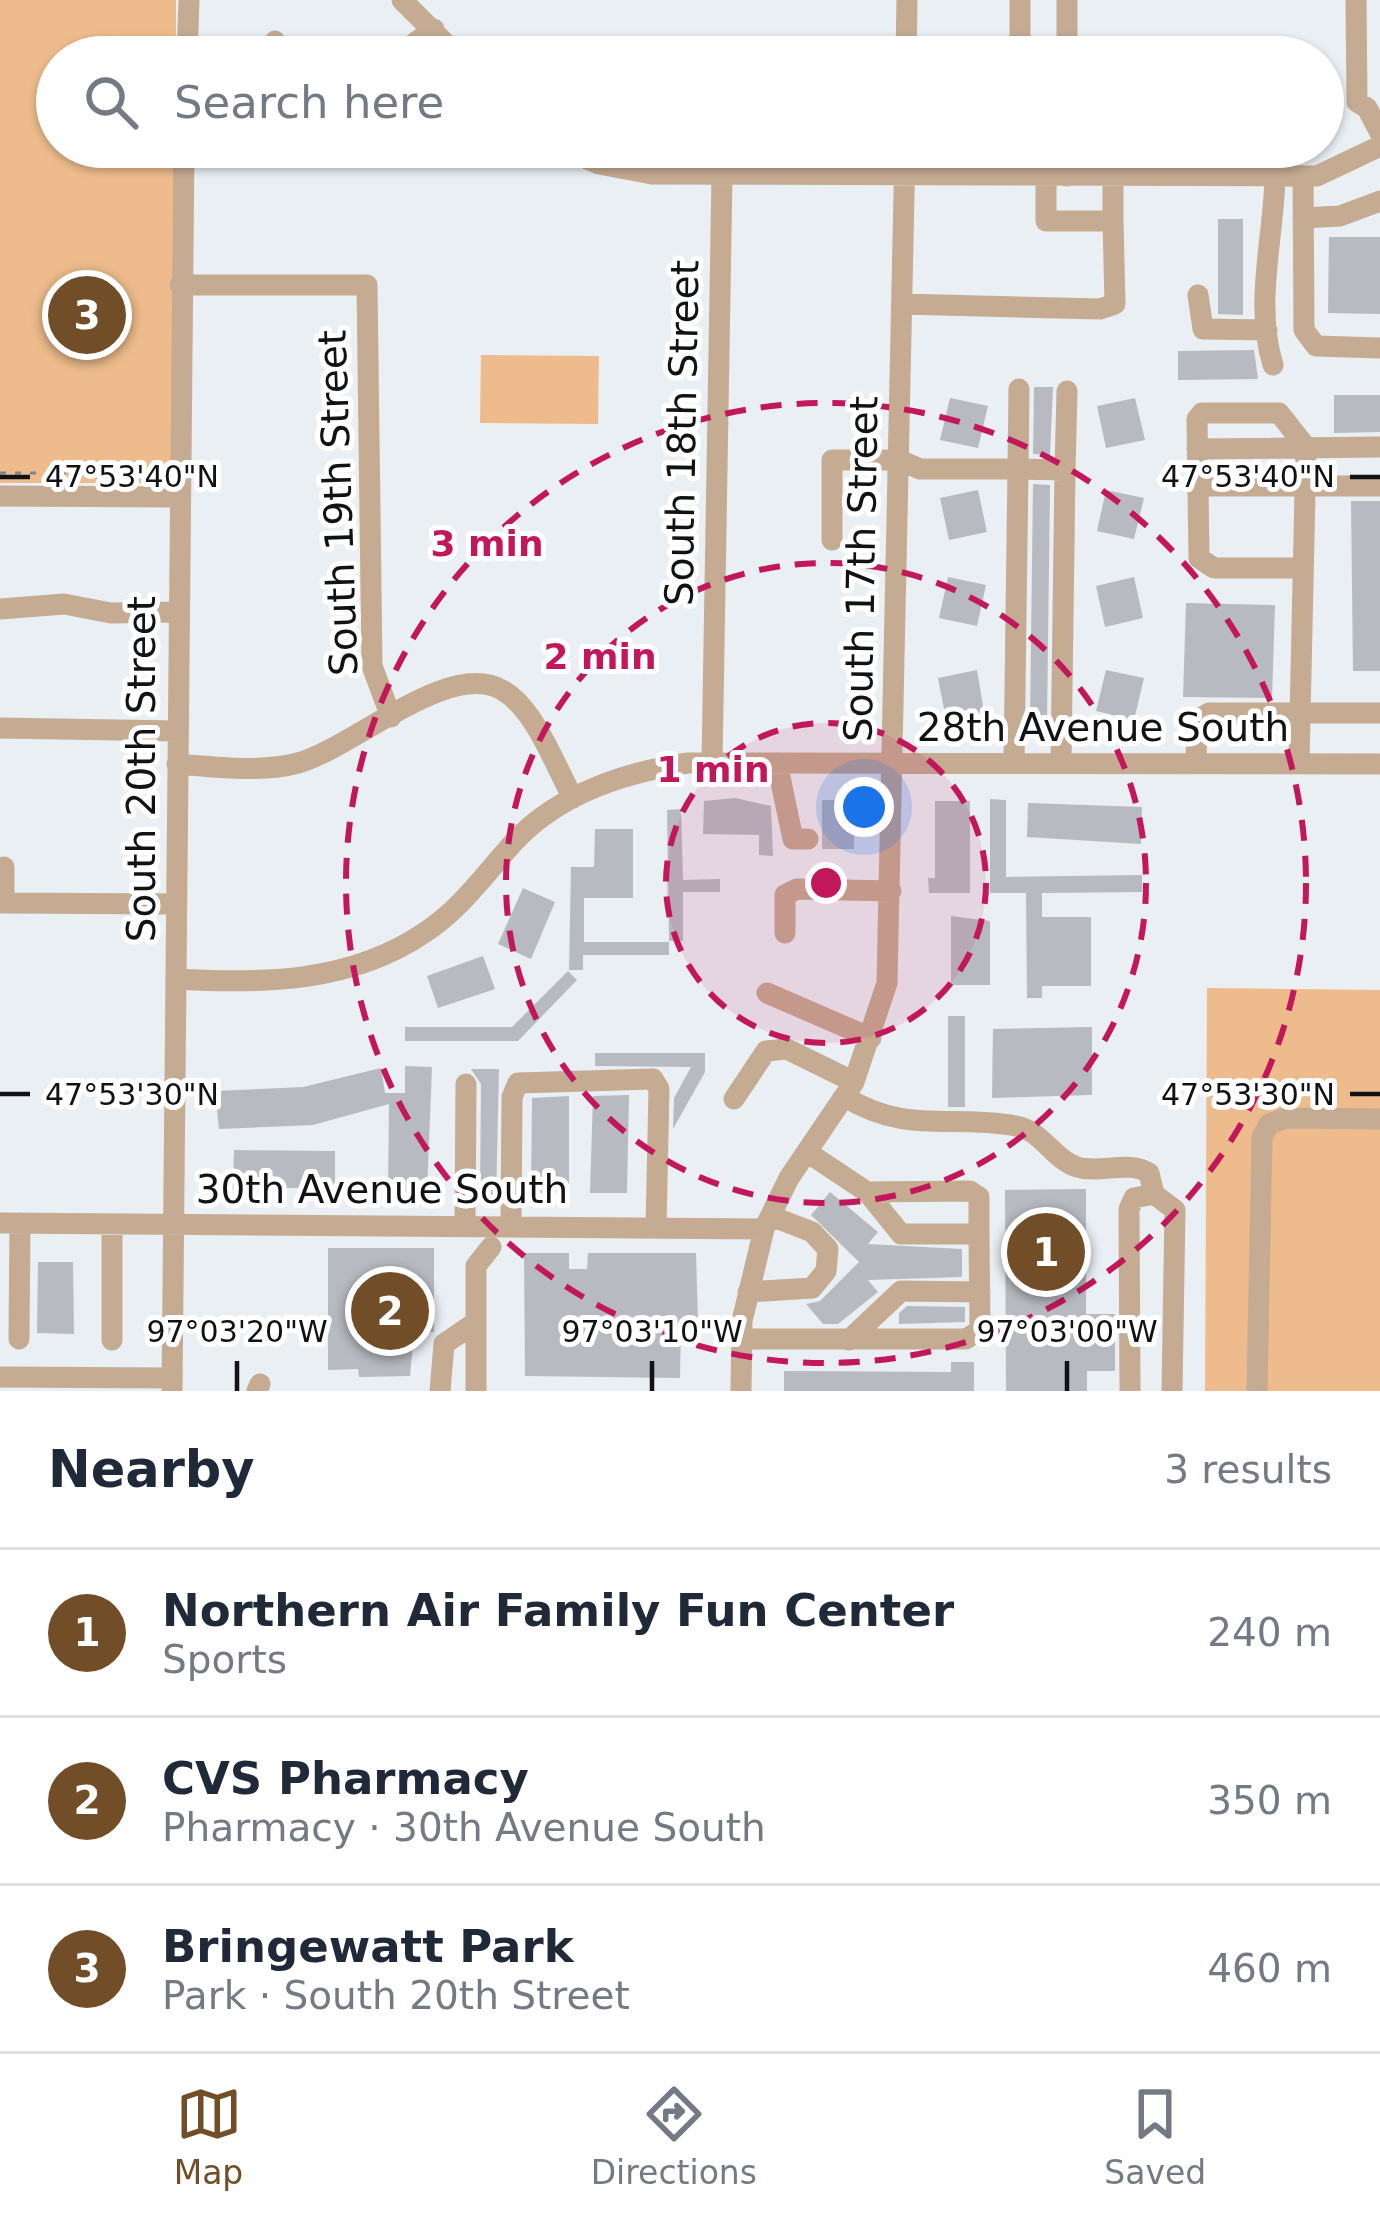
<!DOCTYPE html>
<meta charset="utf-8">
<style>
body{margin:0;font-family:"DejaVu Sans",sans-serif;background:#f6f6f7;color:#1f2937}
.you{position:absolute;left:864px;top:807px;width:42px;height:42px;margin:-30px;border:9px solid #fff;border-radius:50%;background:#1a73e8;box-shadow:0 0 0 18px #1a73e833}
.badge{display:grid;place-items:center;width:78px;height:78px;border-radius:50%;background:#724e28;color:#fff;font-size:39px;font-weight:700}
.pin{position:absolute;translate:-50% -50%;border:6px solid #fff;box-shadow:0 3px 12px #0006}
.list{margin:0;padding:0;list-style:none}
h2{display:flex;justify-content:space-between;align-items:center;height:156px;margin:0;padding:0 48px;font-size:51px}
h2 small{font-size:39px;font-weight:400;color:#747a83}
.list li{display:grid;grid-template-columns:78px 1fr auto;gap:36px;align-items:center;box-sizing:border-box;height:168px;padding:0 48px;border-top:3px solid #e0e1e3}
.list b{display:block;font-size:45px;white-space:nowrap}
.list p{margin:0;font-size:39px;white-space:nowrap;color:#747a83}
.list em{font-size:39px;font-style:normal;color:#747a83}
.icon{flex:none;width:66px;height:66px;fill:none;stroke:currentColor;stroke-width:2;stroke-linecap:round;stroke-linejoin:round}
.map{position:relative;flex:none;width:1380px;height:1391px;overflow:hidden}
.search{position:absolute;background:#fff;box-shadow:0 3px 9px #0004;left:36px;right:36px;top:36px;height:132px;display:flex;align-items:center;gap:30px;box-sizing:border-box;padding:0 42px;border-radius:66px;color:#747a83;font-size:45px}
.sheet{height:660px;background:#fff}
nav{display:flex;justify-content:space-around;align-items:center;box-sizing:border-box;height:168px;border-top:3px solid #e0e1e3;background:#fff;font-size:33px;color:#747a83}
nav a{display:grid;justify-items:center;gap:6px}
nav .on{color:#724e28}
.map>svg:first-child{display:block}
.green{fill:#eebc8c}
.building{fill:#b7bbc1}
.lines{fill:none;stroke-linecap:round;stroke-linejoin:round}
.path{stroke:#818488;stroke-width:3;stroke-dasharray:6 9;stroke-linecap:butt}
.minor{stroke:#c4ab92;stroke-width:21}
.ticks{fill:none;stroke:#111214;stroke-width:4.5}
.ring{fill:none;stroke:#c2185b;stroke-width:6;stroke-dasharray:21 15}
.labels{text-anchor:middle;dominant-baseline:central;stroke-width:10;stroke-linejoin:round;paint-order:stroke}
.street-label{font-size:39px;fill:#111214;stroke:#fff}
.ticks-label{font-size:30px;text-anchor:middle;fill:#111214;stroke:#fff;stroke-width:10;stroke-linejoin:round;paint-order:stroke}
.centre{fill:#c2185b;stroke:#fff;stroke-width:6}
.ring-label{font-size:36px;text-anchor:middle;font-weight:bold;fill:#c2185b;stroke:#fff;stroke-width:10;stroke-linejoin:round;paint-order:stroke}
</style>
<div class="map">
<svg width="1380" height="1391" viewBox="0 0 1380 1391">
<rect width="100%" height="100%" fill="#eaeff4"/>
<path class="green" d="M0 0H176V57H57V147H175L172 483H0Z
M481 355 599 356 598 424 480 423Z
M1207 988 1380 990V1391H1205Z"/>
<path class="building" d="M1218 219H1243V315L1218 314Z
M1329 237H1380V314L1328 313Z
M1254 350 1258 379 1178 380V351Z
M1034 387H1053L1050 455 1033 454Z
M1334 395H1380V432L1334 433Z
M950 398 988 406 978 448 940 440Z
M1135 398 1145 440 1106 448 1097 406Z
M1033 484 1050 485 1047 722H1030Z
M978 490 987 532 949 540 940 498Z
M1106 490 1144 498 1134 539 1097 531Z
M1351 501H1380V671H1353Z
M948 577 986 585 977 626 939 618Z
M1134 577 1143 618 1105 627 1096 586Z
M1186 603 1275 605 1272 698 1183 697Z
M977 670 984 712 946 719 938 678Z
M1106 670 1144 678 1134 720 1096 711Z
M735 798 771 806 773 856 759 855V835L703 834 704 801Z
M990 799 1006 800V877L1142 875V892L1042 893V917H1091V986H1042V998H1027L1026 893H990Z
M822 800H854V849H822Z
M935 801H970V893H929L928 878H935Z
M1028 803 1142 807 1141 844 1027 837Z
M681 809 683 880 720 879V892H683V941H669L667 810Z
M595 829H633V898H584V942H669V955H583V970H569L571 867H594Z
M523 888 555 902 531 959 498 944Z
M951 916 990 921V985H951Z
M483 956 495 989 438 1008 427 976Z
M568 971 577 980 518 1041H405V1027H512Z
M948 1016H965V1107H948Z
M1092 1027V1095L992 1098 993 1029Z
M595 1053H705V1072L673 1129 674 1098 691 1067 595 1066Z
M405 1066 432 1067 427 1192H388L389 1104 313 1125 219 1129 215 1091 303 1087 381 1068 385 1093H405Z
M499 1069 496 1197H480L481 1084 471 1069Z
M629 1095 627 1193H590L593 1096Z
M569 1096V1193H531L532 1098Z
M234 1150 335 1151V1188H233Z
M1086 1189V1314H1115V1371H1087V1391H1006L1005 1190Z
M830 1192 878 1232 868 1244 962 1249V1277L868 1280 878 1292 838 1324H823L806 1304 820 1301 859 1262 811 1215Z
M328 1248H434V1332L414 1333 410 1376 359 1377 358 1369 328 1370Z
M524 1253H569V1269H587L588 1253H696L698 1322H681L680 1378 525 1376Z
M38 1262H73L74 1334 37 1333Z
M907 1306 965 1307V1322L899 1324V1313Z
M951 1362H974V1391H784V1371L951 1372Z"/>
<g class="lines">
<path class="path" d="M0 473H156"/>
<path class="minor" d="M402 0 459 57
M1020 0V57
M1356 0 1357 102 1367 108 1380 133
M275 41 276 57
M187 57 189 0
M395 57 434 29
M906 57 907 0
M1067 57V0
M560 147 599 164 652 174 1317 176 1380 146
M1021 147V175
M1067 176V147
M1113 176V221
M1303 176 1304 330 1316 346 1380 348
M1303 218 1340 216 1380 201
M180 285H367L372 666 391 717
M1198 295 1203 329 1267 330
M902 304 1100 309 1115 304 1113 221H1046V175
M1273 365C1254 304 1274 237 1275 176
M1197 449 1380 447
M1197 486H1380
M0 496 179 497
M832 540V460H899L920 469H1018L1019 389
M0 609 64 604 111 613 178 612
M0 728 176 731
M712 763 722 175
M777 763 793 839H808
M1014 763 1018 469 1065 470 1067 391
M1061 763 1065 470
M1196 763 1197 720 1209 713H1380
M1299 763 1306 447 1279 413H1202L1197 419 1199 558 1214 568H1301
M177 764C215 767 261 773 298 763 353 748 449 659 502 690 535 708 555 766 573 798
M4 867V903
M0 903 176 904
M785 933V895L797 889 891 891
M176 979C262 984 350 983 424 933 462 908 485 874 514 842 558 794 626 772 688 763L1380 764
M767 993 871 1038
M845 1097C908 1135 950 1114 1016 1126 1041 1130 1053 1159 1077 1167 1100 1174 1129 1160 1149 1173L1154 1194
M734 1099 766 1051 787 1049 854 1082
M867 1192 970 1191 979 1197V1234
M0 1223 764 1229
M112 1224V1340
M465 1224 466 1084
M511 1225 512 1097 518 1083 653 1079 659 1089 656 1227
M748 1292 812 1288 826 1271 828 1249 812 1232 771 1216
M19 1339 20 1223
M742 1339H966L980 1330 979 1234H901L867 1192 807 1152
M849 1340 901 1291 980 1292
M0 1377 172 1378
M172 1391 184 147
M257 1391 260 1384
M440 1391 444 1344 476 1322
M476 1391V1266L491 1247
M741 1391 742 1321 764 1229 789 1178 854 1082 887 983 905 147
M1130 1391 1129 1209 1134 1198 1154 1194 1175 1210 1172 1391
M1257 1391 1262 1137 1269 1124 1286 1118 1380 1119"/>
</g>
<path class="ticks" d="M0 477H30M1350 477H1380M0 1094H30M1350 1094H1380M237 1361V1391M652 1361V1391M1067 1361V1391"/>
<circle cx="826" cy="883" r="160" fill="#c2185b" fill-opacity=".12"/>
<g class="ring">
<circle cx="826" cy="883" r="160"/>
<circle cx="826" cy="883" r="320"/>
<circle cx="826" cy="883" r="480"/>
</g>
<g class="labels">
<g class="street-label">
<text transform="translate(682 433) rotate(-89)">South 18th Street</text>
<text transform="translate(338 503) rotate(-92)">South 19th Street</text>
<text transform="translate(861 569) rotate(-89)">South 17th Street</text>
<text x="1103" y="727">28th Avenue South</text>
<text transform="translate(141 769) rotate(-90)">South 20th Street</text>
<text x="382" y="1189">30th Avenue South</text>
</g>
</g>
<g class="ticks-label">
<text x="132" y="487">47°53'40"N</text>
<text x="1248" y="487">47°53'40"N</text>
<text x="132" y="1105">47°53'30"N</text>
<text x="1248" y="1105">47°53'30"N</text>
<text x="237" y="1342">97°03'20"W</text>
<text x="652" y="1342">97°03'10"W</text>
<text x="1067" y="1342">97°03'00"W</text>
</g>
<circle cx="826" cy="883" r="18" class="centre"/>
<g class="ring-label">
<text x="487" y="556">3 min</text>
<text x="600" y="669">2 min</text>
<text x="713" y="782">1 min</text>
</g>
</svg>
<div class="you"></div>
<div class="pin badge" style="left:1046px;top:1252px">1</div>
<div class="pin badge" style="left:390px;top:1311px">2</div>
<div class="pin badge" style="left:87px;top:315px">3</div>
<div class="search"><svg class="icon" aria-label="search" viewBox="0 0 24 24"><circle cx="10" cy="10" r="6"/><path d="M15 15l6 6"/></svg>Search here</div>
</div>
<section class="sheet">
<h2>Nearby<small>3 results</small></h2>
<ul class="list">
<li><span class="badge">1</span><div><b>Northern Air Family Fun Center</b><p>Sports</p></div><em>240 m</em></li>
<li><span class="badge">2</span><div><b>CVS Pharmacy</b><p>Pharmacy · 30th Avenue South</p></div><em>350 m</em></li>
<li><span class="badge">3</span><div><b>Bringewatt Park</b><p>Park · South 20th Street</p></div><em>460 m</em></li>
</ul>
</section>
<nav>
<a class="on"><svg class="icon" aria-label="map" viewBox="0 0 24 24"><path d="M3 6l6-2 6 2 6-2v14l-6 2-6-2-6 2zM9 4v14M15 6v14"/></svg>Map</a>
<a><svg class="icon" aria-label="directions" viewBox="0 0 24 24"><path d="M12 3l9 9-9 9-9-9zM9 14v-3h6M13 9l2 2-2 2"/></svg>Directions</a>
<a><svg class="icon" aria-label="saved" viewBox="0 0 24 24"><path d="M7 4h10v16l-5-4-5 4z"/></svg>Saved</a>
</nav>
